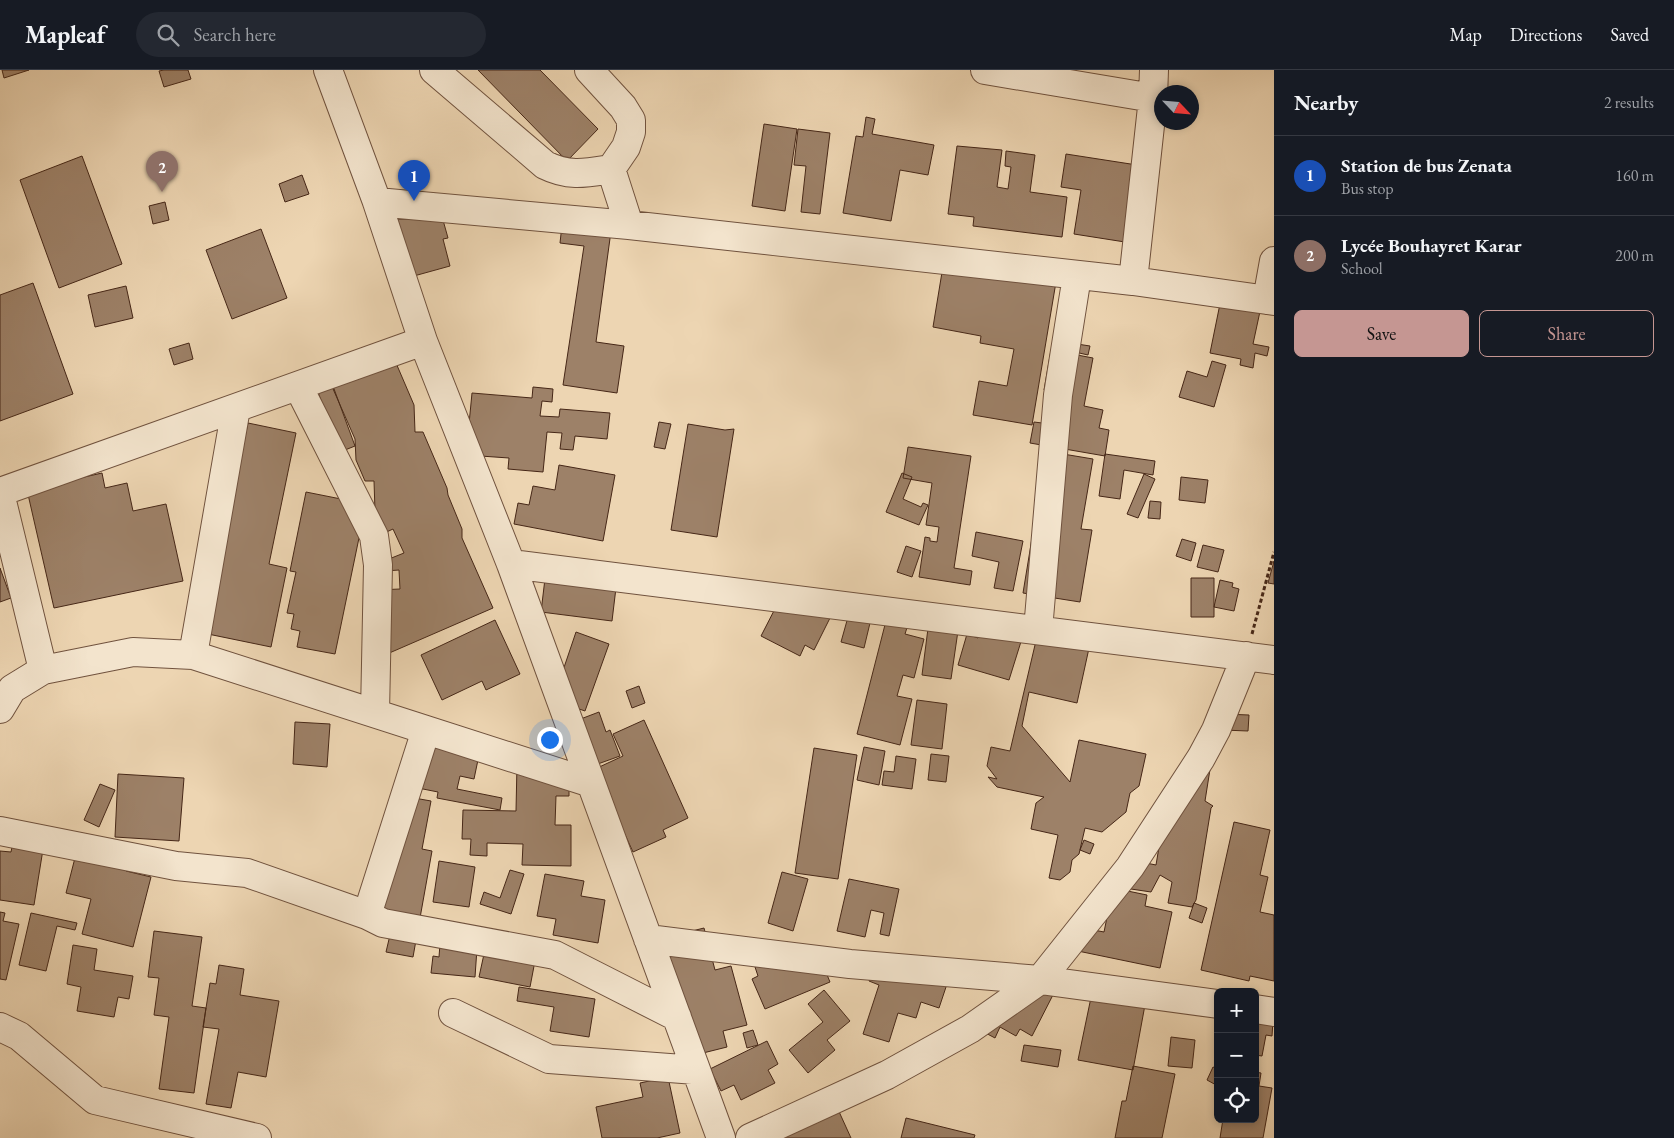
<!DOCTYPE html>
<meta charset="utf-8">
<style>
body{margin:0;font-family:"EB Garamond",serif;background:#242831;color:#f1f3f6}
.controls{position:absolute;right:15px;bottom:15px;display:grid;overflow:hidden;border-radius:8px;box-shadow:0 2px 8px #0003}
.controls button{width:45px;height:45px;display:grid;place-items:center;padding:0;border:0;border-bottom:1px solid #363941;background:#171b24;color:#f1f3f6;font:25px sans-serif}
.compass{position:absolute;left:1154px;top:15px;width:45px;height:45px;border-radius:50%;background:#171b24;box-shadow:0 2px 8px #0003;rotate:116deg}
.you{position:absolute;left:549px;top:669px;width:18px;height:18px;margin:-12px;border:4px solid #fff;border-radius:50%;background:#1a73e8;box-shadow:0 0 0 8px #1a73e833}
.badge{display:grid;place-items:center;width:32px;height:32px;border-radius:50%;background:#c59692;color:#fff;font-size:16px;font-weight:700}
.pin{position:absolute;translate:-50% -41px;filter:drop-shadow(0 1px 2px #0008)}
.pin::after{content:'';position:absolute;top:26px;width:18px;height:15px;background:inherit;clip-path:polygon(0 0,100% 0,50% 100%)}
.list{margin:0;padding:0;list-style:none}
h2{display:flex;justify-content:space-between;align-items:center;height:65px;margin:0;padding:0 20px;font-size:21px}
h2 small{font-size:16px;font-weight:400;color:#9ea1a6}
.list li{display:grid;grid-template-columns:32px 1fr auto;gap:15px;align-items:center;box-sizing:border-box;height:80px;padding:0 20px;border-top:1px solid #363941}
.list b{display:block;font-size:19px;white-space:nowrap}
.list p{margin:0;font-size:16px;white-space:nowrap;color:#9ea1a6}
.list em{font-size:16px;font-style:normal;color:#9ea1a6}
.actions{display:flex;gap:10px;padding:15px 20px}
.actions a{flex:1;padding:11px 0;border:1px solid #c59692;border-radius:8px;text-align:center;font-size:18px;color:#c59692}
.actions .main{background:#c59692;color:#111}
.icon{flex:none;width:28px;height:28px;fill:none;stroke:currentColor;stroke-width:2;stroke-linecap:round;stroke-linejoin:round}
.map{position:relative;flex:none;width:1274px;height:1068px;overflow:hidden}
header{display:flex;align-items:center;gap:30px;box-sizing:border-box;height:70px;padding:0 25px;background:#171b24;border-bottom:1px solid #363941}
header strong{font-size:24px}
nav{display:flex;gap:28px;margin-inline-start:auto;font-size:18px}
.search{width:350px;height:45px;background:#242831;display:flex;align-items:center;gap:12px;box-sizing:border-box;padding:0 18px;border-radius:28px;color:#9ea1a6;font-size:19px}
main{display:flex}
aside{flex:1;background:#171b24}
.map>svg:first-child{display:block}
.building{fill:#9d8168;stroke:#462717}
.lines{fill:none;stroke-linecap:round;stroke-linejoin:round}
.minor-casing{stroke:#70523e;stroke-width:30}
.path{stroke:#462717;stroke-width:3;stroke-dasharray:4 2.5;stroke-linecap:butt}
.minor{stroke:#f3e4cd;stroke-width:28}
</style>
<header>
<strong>Mapleaf</strong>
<div class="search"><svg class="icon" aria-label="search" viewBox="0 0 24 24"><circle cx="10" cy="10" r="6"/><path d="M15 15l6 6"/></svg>Search here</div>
<nav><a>Map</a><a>Directions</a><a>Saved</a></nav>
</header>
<main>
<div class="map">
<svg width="1274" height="1068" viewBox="0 0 1274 1068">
<rect width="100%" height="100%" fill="#edd5b2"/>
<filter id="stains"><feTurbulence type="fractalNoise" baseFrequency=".004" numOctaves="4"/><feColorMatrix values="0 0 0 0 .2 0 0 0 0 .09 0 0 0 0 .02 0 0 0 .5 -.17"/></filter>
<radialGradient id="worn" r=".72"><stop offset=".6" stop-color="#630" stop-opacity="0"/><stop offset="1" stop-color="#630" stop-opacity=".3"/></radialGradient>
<path class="building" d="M2 0H29L4 8Z
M164 0H188L191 9 164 17 159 1Z
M478 0H540L598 59 567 91Z
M866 47 875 49 872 64 934 75 928 105 900 100 891 151 843 143 856 66 863 67Z
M764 54 797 59 785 141 752 136Z
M798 59 830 63 820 144 801 142 806 96 794 95Z
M957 76 1002 80 997 117 1008 119 1011 97 1005 96 1006 81 1035 85 1030 122 1067 127 1062 167 973 156 974 147 948 144Z
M1066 84 1137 95 1125 172 1074 164 1081 120 1061 117Z
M82 86 122 194 59 218 20 110Z
M302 105 309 124 285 132 279 114Z
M436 125 448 168 443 169 450 196 403 209 383 140Z
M165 132 169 150 153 154 149 136Z
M562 155 611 161 596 272 624 276 617 323 563 315 584 176 560 173Z
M261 159 287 228 232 249 206 180Z
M944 190 1057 206 1032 355 973 345 979 311 1007 316 1014 279 980 273 981 266 933 257Z
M33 213 73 324 0 351V225Z
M126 216 133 248 95 257 88 225Z
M1222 224 1262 232 1253 274 1269 277 1267 286 1255 283 1253 298 1240 295 1241 289 1210 283Z
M189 273 193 289 174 295 169 279Z
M1077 274 1090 276 1088 285 1075 282Z
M1051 280 1093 288 1084 336 1103 340 1099 358 1109 360 1105 386 1030 373 1034 352 1050 354 1056 321 1044 320Z
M393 286 414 335 415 362H423L447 418 448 425 462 459V468L493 538 387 584 377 520 400 519 399 500 385 501 384 491 404 483 393 459 378 466 375 441 374 411H365L356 390 355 369 330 312Z
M1212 291 1226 295 1214 337 1179 327 1187 301 1207 307Z
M330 308 355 376 340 382 315 314Z
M533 317 553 319 552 332 542 331 540 346 559 347 560 339 610 343 607 369 575 366 573 380 560 379 562 363 547 362 543 402 508 399 509 388 466 385 472 323 532 328Z
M659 352 671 354 665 379 654 377Z
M248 353 296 363 269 494 287 498 271 577 203 563Z
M688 354 725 360 734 359 717 467 671 460Z
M908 377 971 386 954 498 972 501 970 515 919 507 925 467 930 468V471L937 472 939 457 926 455 932 413 903 408Z
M1057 383 1093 389 1081 459 1092 460 1080 532 1023 523 1033 462Z
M1105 384 1155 391 1153 405 1124 400 1120 429 1099 426Z
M559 395 615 405 603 471 514 454 518 433 529 435 533 416 555 420Z
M102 403 105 418 127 413 133 441 166 434 183 511 54 538 27 420Z
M902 403 912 407 903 429 921 437 923 433 928 435 919 455 886 442Z
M1144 404 1155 409 1138 448 1127 444Z
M1181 407 1208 410 1205 433 1179 430Z
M306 422 366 434 335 584 297 577 300 561 291 559 294 544 287 543 296 502 290 501Z
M1150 431 1161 432 1160 449 1148 448Z
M976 462 1023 471 1013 521 994 518 999 492 972 486Z
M1182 469 1196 473 1191 491 1176 486Z
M1203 475 1224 480 1218 502 1197 497Z
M906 476 921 481 912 507 897 502Z
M1274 491V514L1268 513Z
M547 492 618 501 612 551 541 542Z
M0 498 11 528 0 532Z
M1191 508H1214V547H1191Z
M1220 510 1233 513 1232 517 1239 519 1234 541 1214 537Z
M779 531 830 548 814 580 805 575 800 586 761 566Z
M888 543 910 548 905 564 924 569 914 608 903 605 897 626 912 629 900 675 857 664Z
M930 543 960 547 951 609 922 605Z
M848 547 870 553 864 578 841 572Z
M983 549 1024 562 1009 610 958 595 967 564 978 568Z
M495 550 520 604 486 620 482 611 442 630 421 585Z
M1039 558 1091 569 1077 633 1029 622 1022 656 1070 712 1079 670 1146 684 1139 716 1130 723 1126 742 1102 762 1085 758 1079 784 1072 790 1070 802 1060 810 1049 808 1058 765 1031 759 1036 733 1044 727 997 717 988 707 997 709 987 696 991 677 1010 681Z
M576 562 609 574 585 641 553 630Z
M639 616 645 633 632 638 626 621Z
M917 630 947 634 942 679 911 675Z
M599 642 606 662 610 660 620 686 595 695 578 650Z
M1224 644 1249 645 1248 661 1223 660Z
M644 650 688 748 663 760 666 767 633 782 595 699 623 686 613 664Z
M295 652 330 654 327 697 293 694Z
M414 672 479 685 474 709 460 706 457 719 502 728 500 740 437 728 438 722 398 714 403 687 411 689Z
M864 677 885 681 879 715 857 710Z
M814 678 857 685 838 809 795 803Z
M931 684 949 686 946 712 928 710Z
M896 686 916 689 912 719 882 715 884 701 894 702Z
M1211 693 1205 731 1213 736 1211 738 1196 830 1192 837 1168 833 1172 812 1160 805 1151 822 1131 819 1126 816 1136 791 1156 795 1159 777Z
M517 694 569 696V726H556L555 755H571V796L522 795 523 774 487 773V786L470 785 471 769H462L463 740 516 741Z
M118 704 184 708 179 771 115 767Z
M100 714 115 720 99 757 84 750Z
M403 726 431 731 422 779 432 781 413 887 386 882 390 865 379 863Z
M1234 752 1270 760 1260 805 1268 807 1260 842 1274 845V911L1250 906 1249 911 1201 900Z
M15 762 45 767 34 835 0 830V781L11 782Z
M1084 770 1094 774 1090 784 1080 780Z
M78 776 129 789 126 801 151 807 133 877 82 864 91 829 66 823Z
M439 791 475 797 469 837 433 832Z
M510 800 524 804 511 844 480 834 484 822 500 828Z
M782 802 808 809 793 861 768 853Z
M545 804 584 811 581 826 605 830 598 873 553 865 556 849 537 846Z
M849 809 899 819 889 866 880 864 884 843 871 840 865 867 837 861Z
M1113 818 1147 825 1145 836 1172 842 1160 898 1073 880 1078 857 1104 862Z
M1194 833 1207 838 1202 853 1189 848Z
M0 842 5 843 3 851 19 854 6 910 0 909Z
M31 843 77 853 75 860 57 856 46 901 19 895Z
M704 858 715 900 731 896 747 955 723 961 727 977 695 985 664 868Z
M154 861 202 867 192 936 206 938 194 1023 159 1019 169 947 154 945 159 908 148 907Z
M441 861 478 864 475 907 431 903 433 886 439 887Z
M489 861 539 870 530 917 479 907Z
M788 872 795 887 816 878 830 912 765 939 752 909 758 906 755 897 771 890 767 881Z
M73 875 97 879 94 900 133 906 129 929 118 927 114 947 77 941 81 917 67 914Z
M909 885 952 899 939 938 921 932 916 948 898 943 889 972 863 964 879 915 869 911 878 886 906 895Z
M219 895 244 899 240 925 279 931 266 1007 238 1002 231 1038 206 1034 219 959 203 957 210 913 216 914Z
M1013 897 1056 919 1032 966 1020 959 1016 966 1000 957 995 968 980 960Z
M1094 913 1147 924 1133 1000 1078 990Z
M519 917 595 929 589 967 550 961 554 937 517 931Z
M824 920 850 951 827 970 835 980 808 1003 789 980 823 952 808 934Z
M1255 932 1274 936 1272 966 1266 965 1262 986 1255 985Z
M753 960 758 975 747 978 743 963Z
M1171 967 1195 970 1192 998 1168 996Z
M767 971 778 994 768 1000 775 1013 741 1030 734 1015 721 1021 710 999Z
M1024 975 1061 980 1058 997 1021 991Z
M1133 996 1175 1004 1162 1068H1115L1122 1031H1126Z
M1213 997 1218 999V1016L1207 1010Z
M1255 1002 1261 1003 1259 1016 1272 1018 1263 1068H1220L1223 1049H1255Z
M668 1007 680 1063 657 1068H602L596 1037 643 1027 640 1013Z
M836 1035 851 1068H764Z
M906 1048 975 1065 974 1068H901Z"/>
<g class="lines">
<g class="minor-casing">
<path id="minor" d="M328 0 377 132 423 271 511 494 721 1068
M434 0 545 95C569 107 586 103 611 99
M985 0 1153 28
M377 132 629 155 611 99 626 77 631 62V50L623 37 589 0
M629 155 1133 211 1153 28 1154 0
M1133 211 1274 231
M1267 230 1274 191
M298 316 374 466 378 495 375 643
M0 422 423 271
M0 423 43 600
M511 494 1274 590
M1038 560 1058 325 1077 206
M193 585 591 713
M0 639 12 619 43 600 133 582 193 585 236 338
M0 761 176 796 247 803 367 845 383 853 555 885 677 947
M367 845 426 660
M648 869 850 894 1040 910 1218 934
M1255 939 1274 942
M453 943 549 989 696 1000
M0 957 19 966 95 1030 257 1068
M750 1068 887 1005 970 959 1040 910 1130 797 1201 688 1216 660 1246 586"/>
</g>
<path class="path" d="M1252 564 1274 482"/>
<use href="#minor" class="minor"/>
</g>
<rect width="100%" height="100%" filter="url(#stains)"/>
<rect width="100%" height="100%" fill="url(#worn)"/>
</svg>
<div class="controls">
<button>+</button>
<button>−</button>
<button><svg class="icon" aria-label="locate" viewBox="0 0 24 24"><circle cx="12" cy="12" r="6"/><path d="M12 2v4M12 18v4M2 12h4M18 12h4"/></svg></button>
</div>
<svg class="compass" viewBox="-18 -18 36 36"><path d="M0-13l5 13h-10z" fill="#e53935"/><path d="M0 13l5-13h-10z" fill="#9ea1a6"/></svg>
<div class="you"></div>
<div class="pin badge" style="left:414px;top:131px;background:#1a4fb4">1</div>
<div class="pin badge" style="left:162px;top:122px;background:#8d6e63">2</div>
</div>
<aside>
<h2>Nearby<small>2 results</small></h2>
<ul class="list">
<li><span class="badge" style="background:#1a4fb4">1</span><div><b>Station de bus Zenata</b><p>Bus stop</p></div><em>160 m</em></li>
<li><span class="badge" style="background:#8d6e63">2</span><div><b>Lycée Bouhayret Karar</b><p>School</p></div><em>200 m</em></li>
</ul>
<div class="actions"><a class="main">Save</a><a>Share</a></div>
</aside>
</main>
